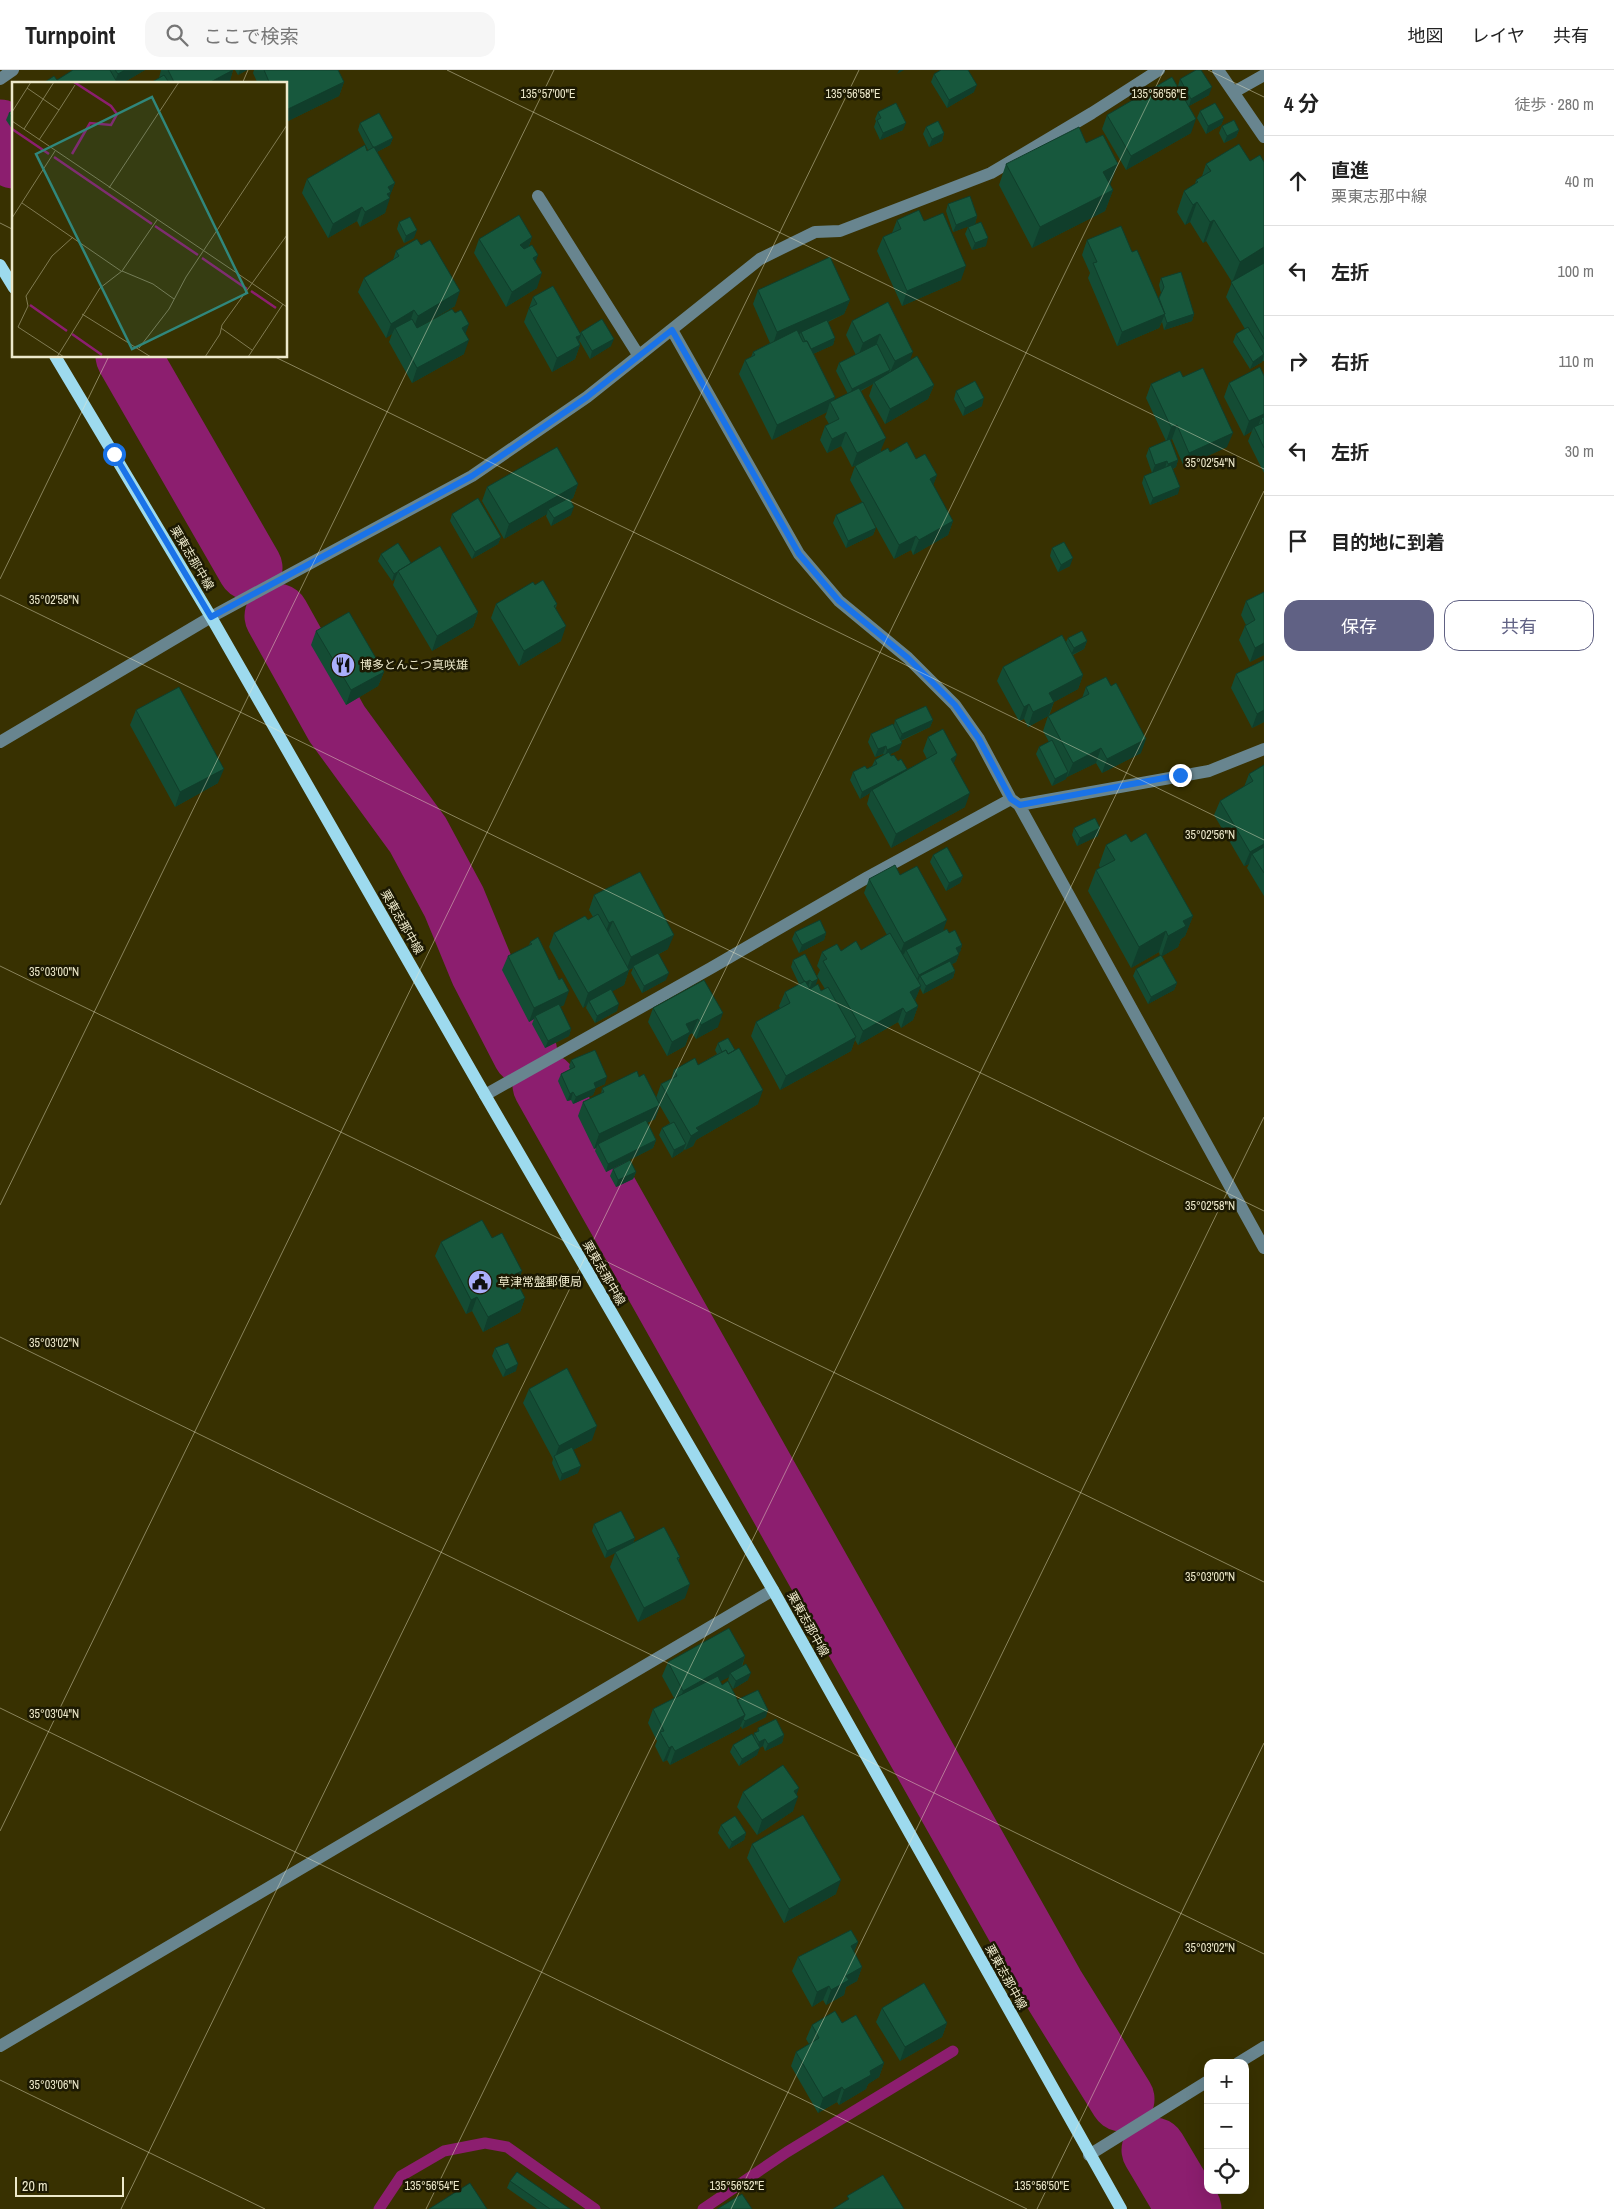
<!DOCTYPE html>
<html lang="ja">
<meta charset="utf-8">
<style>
body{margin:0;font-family:"Archivo Narrow","Noto Sans JP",sans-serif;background:#f6f6f6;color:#222}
.controls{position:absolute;right:15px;bottom:15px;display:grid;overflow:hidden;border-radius:10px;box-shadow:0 5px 20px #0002}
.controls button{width:45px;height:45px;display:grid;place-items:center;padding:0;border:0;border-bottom:1px solid #e0e0e0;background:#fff;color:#222;font:25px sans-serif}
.scale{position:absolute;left:15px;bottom:12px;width:109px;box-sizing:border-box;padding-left:5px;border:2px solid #ede9cb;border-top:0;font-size:14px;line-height:18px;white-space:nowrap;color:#ede9cb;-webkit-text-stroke:4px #1c1902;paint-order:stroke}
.stop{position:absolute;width:15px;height:15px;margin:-11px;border:4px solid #1a73e8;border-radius:50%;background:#fff}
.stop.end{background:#1a73e8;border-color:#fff;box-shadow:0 1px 5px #0008}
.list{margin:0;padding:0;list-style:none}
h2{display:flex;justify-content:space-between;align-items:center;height:65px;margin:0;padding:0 20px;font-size:21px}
h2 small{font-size:16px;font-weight:400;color:#767676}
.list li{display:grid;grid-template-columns:32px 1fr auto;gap:15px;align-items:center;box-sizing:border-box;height:90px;padding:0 20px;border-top:1px solid #e0e0e0}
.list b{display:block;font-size:19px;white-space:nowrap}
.list p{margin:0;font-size:16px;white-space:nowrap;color:#767676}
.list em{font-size:16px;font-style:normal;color:#767676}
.actions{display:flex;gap:10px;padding:15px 20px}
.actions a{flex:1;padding:11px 0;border:1px solid #606184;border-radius:15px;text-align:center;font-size:18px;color:#606184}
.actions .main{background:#606184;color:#fff}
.icon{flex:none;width:28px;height:28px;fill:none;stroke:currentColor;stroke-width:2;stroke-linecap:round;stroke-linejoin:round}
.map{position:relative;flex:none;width:1264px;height:2139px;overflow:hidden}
header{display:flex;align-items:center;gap:30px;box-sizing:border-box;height:70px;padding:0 25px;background:#fff;border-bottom:1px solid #e0e0e0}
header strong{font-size:24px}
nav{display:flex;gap:28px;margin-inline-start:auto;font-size:18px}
.search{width:350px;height:45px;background:#f6f6f6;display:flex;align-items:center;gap:12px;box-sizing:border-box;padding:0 18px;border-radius:15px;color:#767676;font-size:19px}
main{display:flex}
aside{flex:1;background:#fff}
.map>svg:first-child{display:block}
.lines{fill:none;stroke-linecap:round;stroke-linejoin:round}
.stream{stroke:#8c1e6f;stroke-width:11}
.river{stroke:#8c1e6f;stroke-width:65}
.minor{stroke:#68858f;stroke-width:12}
.major{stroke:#9ddaee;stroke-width:12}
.wall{fill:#144c34}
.shaded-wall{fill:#103e2b}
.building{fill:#17583d;stroke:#103e2b}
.route{stroke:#1a73e8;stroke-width:6}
.ticks{fill:none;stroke:#ede9cb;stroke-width:1;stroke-opacity:0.45}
.labels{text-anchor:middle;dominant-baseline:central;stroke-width:5;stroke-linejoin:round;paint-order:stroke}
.street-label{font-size:12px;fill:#ede9cb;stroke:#1c1902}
.poi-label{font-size:12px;fill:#ede9cb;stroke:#1c1902;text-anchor:start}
.inset-river{fill:none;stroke:#8c1e6f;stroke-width:2.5}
.inset-road{fill:none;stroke:#807b52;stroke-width:1}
.view{fill:#30877c;fill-opacity:0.15;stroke:#30877c;stroke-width:2.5}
.inset-edge{fill:none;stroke:#ede9cb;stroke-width:2.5}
.ticks-label{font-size:12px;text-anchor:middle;fill:#ede9cb;stroke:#1c1902;stroke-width:5;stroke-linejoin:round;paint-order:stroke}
</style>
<header>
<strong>Turnpoint</strong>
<div class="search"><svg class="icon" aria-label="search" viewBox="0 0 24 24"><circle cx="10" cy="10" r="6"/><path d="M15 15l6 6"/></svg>ここで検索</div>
<nav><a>地図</a><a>レイヤ</a><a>共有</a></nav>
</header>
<main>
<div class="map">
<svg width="1264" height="2139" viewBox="0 0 1264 2139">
<rect width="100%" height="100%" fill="#383101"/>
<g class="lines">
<path class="stream" d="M379 2139 401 2106 444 2081 485 2073 507 2077 595 2139
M703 2139 787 2082 953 1981"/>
<path class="river" d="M0 62 14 86
M128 286 250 498
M277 546 337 654 418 765 454 832 482 900 525 983
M545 1015 1052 1916 1122 2029
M1154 2080 1189 2139"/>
<path class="minor" d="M1218 0 1264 67
M0 9 13 0
M1234 22 1264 5
M538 126 639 286
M672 260 799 484 839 531 908 588 955 635 979 669 1011 729
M0 672 211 547 472 406 587 327 760 189 815 162 840 161 991 103 1092 43 1159 0
M1019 735 1209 701 1264 679
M485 1025 711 898 868 807 1011 729 1019 735 1264 1178
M0 1976 773 1520
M1238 1993 1264 1977
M1089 2085 1208 2011"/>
<path class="major" d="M0 195 14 218
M55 286 211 547 485 1025 773 1520 1121 2139"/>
</g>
<path class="wall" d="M73 0H145L121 14H42L57 10Z
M161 0H233L229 14H149L159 8Z
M235 0H247L238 5Z
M254 0H338L344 12 339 26 286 52V14H258L253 3Z
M934 4 974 22 947 38 931 12Z
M1180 9 1209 25 1189 36 1191 63 1126 100 1102 59 1107 45 1178 16Z
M14 40V62L6 50 9 43Z
M1200 41 1224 48 1221 55 1206 64 1197 48Z
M878 42 903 60 880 70 874 57 876 51 875 49Z
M360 53 393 68 390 75 377 82 395 113 389 127 385 143 360 157 357 151 328 168 302 123 307 109 368 80 358 60Z
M1222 56 1239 60 1236 67 1224 73 1219 63Z
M926 57 944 63 942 71 929 77 923 64Z
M1086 73 1113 120 1105 141 1032 178 999 115 1006 94Z
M1206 94 1264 193V291H1263V290L1262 292 1250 299 1233 272 1236 264 1245 259 1226 227 1232 212 1206 171 1203 173 1190 152 1185 155 1177 142 1184 121 1195 114 1196 110 1202 106Z
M948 134 977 146 975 154 953 162 946 141Z
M897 150 924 151 961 210 902 236 877 181 883 167 892 163Z
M399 152 414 168 404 173 397 159Z
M968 157 986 176 972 180 965 164Z
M532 167 529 176 538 185 535 192 537 218 506 237 474 183 479 169Z
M1087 170 1132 182 1158 229 1161 223 1159 215 1161 208 1194 244 1192 251 1164 260 1162 252 1159 258 1117 276 1088 208 1090 203 1082 185Z
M421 175 455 236 417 258 455 243 469 254 465 263 464 284 412 313 389 272 392 264 386 268 358 222 364 208 393 190 396 181Z
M758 220 850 230 844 244 828 252 835 268 833 275 813 284 835 327 833 331 848 324 836 301 839 293 856 285 846 265 852 251 888 232 909 291 934 315 928 329 885 354 869 326 873 314 861 321 881 382H890L916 389 937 405 933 415 953 451 948 465 913 485 911 480 894 489 870 446 876 458 873 465 846 478 833 453 836 445 862 432 850 410 855 396 870 388 852 397 841 376 827 383 820 370 825 356 829 354 825 347 827 342 772 370 739 304 745 290 751 287 753 282 770 273 753 234Z
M533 227 580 263 581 262 611 276 590 289 579 270 580 275 575 289 552 302 524 252Z
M1264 306V403L1248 371 1252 361 1244 366 1224 327 1229 313Z
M1183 307 1227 377 1184 397 1172 369 1170 370 1178 390 1176 397 1173 399 1178 424 1150 435 1142 413 1144 406 1152 403 1146 386 1149 378 1166 371 1146 328 1151 314Z
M956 321 982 336 963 346 954 329Z
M578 414 573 428 570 430 571 445 551 456 546 446 547 444 504 469 482 431 487 417Z
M452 444 501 467 498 474 472 489 450 451Z
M1052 478 1070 496 1058 502 1050 486Z
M381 484 411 493 478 542 473 557 432 581 393 515 395 509 392 511 378 491Z
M535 515 557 534 556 538 561 571 519 596 491 548 496 534Z
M1264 522V585L1250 592 1239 570 1245 556 1246 555 1241 545 1246 531Z
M316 561 384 602 378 616 346 635 311 575Z
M1068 568 1087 571 1084 579 1073 585 1083 605 1078 619 1054 632 1049 646 1082 628 1086 617 1141 683 1102 703 1096 693 1067 707V706L1066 709 1052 716 1036 684 1039 677 1049 672 1043 661 1048 646 1028 657 1024 649 1019 651 997 611 1003 597 1066 572Z
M1264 590V652L1252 658 1231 618 1236 604Z
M136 640 218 713 175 737 130 655Z
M895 650H933L930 657 901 671 899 680 890 684 906 700 927 689 923 681 928 667 954 694 965 737 891 778 867 734 870 723 860 729 850 710 853 702 867 699 872 696 875 690 884 685 883 684 875 687 868 672 871 664 894 655Z
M1264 695V826L1247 798 1249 794 1244 796 1214 745 1220 731 1244 717 1249 704Z
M1074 758 1098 766 1077 776 1072 765Z
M1131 772 1193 846 1185 866 1181 869 1178 877 1162 886 1177 913 1174 920 1148 934 1133 906 1136 899 1160 886 1159 882 1131 898 1088 821 1096 800 1100 798 1099 795 1106 775Z
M933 785 963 806 960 813 946 821 930 792Z
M900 805 943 861 949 863 962 875 960 882 958 883 959 884 956 892 952 894 955 901 953 908 923 924 920 918 915 930 918 936 913 950 901 958 898 952 858 975 855 970 851 981 780 1020 751 966 756 952 780 938 779 936 785 922 799 914 791 897 793 890 816 916 821 921 825 919 817 906 820 900 817 896 822 882 861 880 887 865 864 823 869 809Z
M594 825 668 879 659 884 666 910 642 923 631 903 633 898 629 900 624 915 612 921 617 941 595 953 586 938 587 935 583 938 549 877 554 863 588 850 593 847 589 840Z
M795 862 826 863 824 870 799 883 792 869Z
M530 872 564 935 560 937 571 959 569 966 545 978 532 954 534 949 529 952 502 900 508 886 529 876Z
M704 910 718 957 696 969 692 963 689 965 685 976 667 986 648 952 653 938Z
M718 973 758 1034 696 1070 693 1076 685 1080 684 1079 683 1081 672 1088 659 1065 662 1058 670 1053 659 1034 660 1035 655 1049 647 1053 656 1070 653 1078 606 1102 595 1081 596 1078 594 1079 578 1046 583 1032 601 1024 602 1018 639 1007 656 1028 661 1014 671 1010 674 1000 698 995 717 984 715 980Z
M571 990 605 1014 596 1018 593 1025 573 1034 571 1030 567 1031 558 1011 561 1004 570 999 569 997Z
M613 1099 636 1102 633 1109 616 1117 610 1106Z
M492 1168 525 1228 520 1242 483 1262 472 1241 466 1244 435 1186 441 1172Z
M495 1278 516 1301 503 1307 492 1286Z
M529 1319 592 1370 573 1380 578 1403 560 1411 552 1393 553 1389 523 1333Z
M594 1454 635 1468 633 1473 680 1487 678 1491 685 1528 638 1552 610 1497 615 1483 605 1488 592 1461Z
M745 1586 742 1597 748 1610 733 1619 728 1610 729 1607 720 1611 722 1615 737 1630 766 1647 742 1659 741 1656 739 1659 670 1695 667 1690 663 1692 655 1676 657 1671 648 1653 653 1639 674 1628 662 1606 668 1592Z
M758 1658 784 1665 782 1673 765 1681 763 1676 759 1678 757 1685 739 1696 730 1682 733 1675 753 1667 754 1663 757 1662Z
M743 1722 796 1724 793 1741 757 1765 737 1737Z
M721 1755 746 1763 744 1770 729 1779 718 1763Z
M752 1774 836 1824 784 1853 747 1788Z
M858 1872 854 1882 862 1897 857 1911 846 1917 844 1925 826 1935 823 1930 812 1937 792 1901 798 1887Z
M882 1938 947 1953 942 1967 900 1991 876 1952Z
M842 1953 884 1993 879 2007 868 2014 866 2019 839 2035 837 2032 818 2043 791 1996 796 1982 809 1974 806 1969 812 1955Z
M510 2111 570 2139H537L507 2118Z"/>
<path class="shaded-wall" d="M125 0H145L121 14H114L118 4Z
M233 0 229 14H207Z
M240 0H247L238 5Z
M899 0H904L897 4Z
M344 12 339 26 286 52V40Z
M977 15 974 22 947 38 949 30Z
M1212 17 1209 25 1189 36 1191 29Z
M1224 48 1221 55 1206 64 1208 56Z
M1196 49 1191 63 1126 100 1131 86Z
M906 53 903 60 880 70 883 63Z
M1239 60 1236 67 1224 73 1227 66Z
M944 63 942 71 929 77 932 69Z
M393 68 390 75 371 85 374 78Z
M1118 94 1110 115 1103 102Z
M395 113 389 128H390L385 143 360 157 365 142 388 117Z
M1113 120 1105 141 1032 178 1040 157Z
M1197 132 1190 152 1185 155 1193 135Z
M362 137 357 151 328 168 333 154Z
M977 146 975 154 953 162 956 155Z
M1214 150 1206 171 1203 173 1210 152Z
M417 160 414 168 404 173 406 166Z
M532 167 527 181 515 189 520 175Z
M988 168 986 176 972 180 975 173Z
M1264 177V193L1232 213 1240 192Z
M538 185 533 199V188Z
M966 196 961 210 902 236 907 221Z
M542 203 537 218 506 237 512 222Z
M460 221 455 236 413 260 418 246Z
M850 230 844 244 802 263 801 262 800 264 772 277 777 262Z
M414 240 409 255 395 258 392 264 386 268 391 254Z
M1165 244 1159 258 1117 276 1122 262Z
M1194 244 1192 251 1164 260 1167 253Z
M469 254 464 268 462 258Z
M880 264 875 278 858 287 863 273Z
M581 265 576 277 580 275 575 289 552 302 557 288 576 267Z
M835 268 833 275 806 287 809 279Z
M614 269 611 276 590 289 592 281Z
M469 270 464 284 412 313 417 298Z
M913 282 908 296 889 305 895 291Z
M1264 285 1262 292 1250 299 1253 292Z
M890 300 887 307 874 312 873 314 849 326 852 319Z
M934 315 928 329 885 354 890 339Z
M835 327 832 335 830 332 827 342 772 370 777 355Z
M984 328 982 336 963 346 965 338Z
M1264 344V355L1261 348 1257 359 1254 357 1252 361 1244 366 1249 351Z
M1177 355 1172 369 1166 372 1171 357Z
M846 362 841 376 827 383 832 369Z
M1233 363 1227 377 1184 397 1189 383Z
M886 368 880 382 852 397 857 383Z
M1178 390 1176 397 1166 401 1168 394Z
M1167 391 1165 398 1152 403 1155 395Z
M937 405 932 419 930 409Z
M578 414 573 428 550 442 548 439 547 444 504 469 509 454Z
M1180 417 1178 424 1150 435 1153 428Z
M574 437 571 445 551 456 554 448Z
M953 451 948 465 913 485 919 470Z
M876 458 873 465 846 478 848 471Z
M916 466 911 480 894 489 899 475Z
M501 467 498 474 472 489 475 482Z
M1073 488 1070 496 1058 502 1061 495Z
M398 502 395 509 392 511 394 504Z
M478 542 473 557 432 581 437 566Z
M566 556 561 571 519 596 524 581Z
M1087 571 1084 579 1071 585 1074 578Z
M1264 573V585L1250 592 1255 578Z
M384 602 378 616 346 635 351 620Z
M1083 605 1078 619 1054 632 1048 646 1028 657 1033 642 1049 623Z
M1029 634 1024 649 1019 651 1024 637Z
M1264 640V652L1252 658 1257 644Z
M933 650 930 657 899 671 902 664Z
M1146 669 1141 683 1102 703 1107 689Z
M902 673 899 680 885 687 887 680Z
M886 676 883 684 875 687 878 679Z
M1101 678 1096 693 1067 707 1073 693Z
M957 685 952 699 951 689Z
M224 699 218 713 175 737 180 722Z
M907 699 904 706 872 720 870 723 860 729 862 722Z
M1068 702 1066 709 1052 716 1055 709Z
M970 723 965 737 891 778 896 764Z
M1100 758 1098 766 1077 776 1080 768Z
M1264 774V785L1252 784 1249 794 1244 796 1250 782Z
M963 806 960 813 946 821 949 813Z
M1193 846 1185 866 1181 869 1178 877 1161 887 1168 866 1183 851Z
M947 850 942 864 906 880 904 884 899 887 904 873Z
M613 851 607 865 604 867 609 853Z
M1166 861 1159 882 1131 898 1139 877Z
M826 863 824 870 799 883 802 875Z
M674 865 668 879 634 897 633 896V898L626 901 631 887Z
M962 875 960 882 954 886 956 878Z
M959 884 956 892 922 910 920 906 918 911 916 912 919 905Z
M629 900 624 915 590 934 589 931 587 935 583 938 588 923Z
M955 901 953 908 923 924 926 916Z
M669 903 666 910 642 923 644 916Z
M818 909 815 917 809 920 812 912Z
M810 910 808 917 805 912Z
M1177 913 1174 920 1148 934 1151 927Z
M921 916 915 930 905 936 910 922Z
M569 921 564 935 536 948 535 946 534 949 529 952 534 938Z
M619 934 617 941 595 953 597 946Z
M918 936 913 950 901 958 906 943Z
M903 938 898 952 858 975 863 961Z
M723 943 718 957 696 969 701 955Z
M698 949 692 963 689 965 685 976 667 986 672 972 686 954Z
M571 959 569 966 545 978 548 971Z
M856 967 851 981 780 1020 786 1006Z
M607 1007 605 1014 596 1018 593 1025 573 1034 576 1027 594 1013Z
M763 1020 758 1034 696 1070 693 1076 685 1080 691 1066 696 1058Z
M573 1022 571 1030 567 1031 570 1024Z
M660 1035 655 1049 599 1076 598 1074 596 1078 594 1079 599 1064Z
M656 1070 653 1078 606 1102 608 1094Z
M686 1074 683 1081 672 1088 674 1080Z
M636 1102 633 1109 616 1117 618 1110Z
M522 1201 517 1215 513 1205Z
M477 1227 472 1241 466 1244 471 1230Z
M525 1228 520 1242 483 1262 488 1247Z
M518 1294 516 1301 503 1307 506 1300Z
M597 1356 592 1370 556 1389 555 1387 559 1376Z
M581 1396 578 1403 560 1411 562 1404Z
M635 1468 632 1475 605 1488 607 1481Z
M690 1514 685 1528 638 1552 644 1538Z
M745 1586 740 1600 730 1603 729 1607 678 1635 683 1621Z
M751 1603 748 1610 733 1619 736 1611Z
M768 1640 766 1647 742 1659 745 1651Z
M745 1645 739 1659 670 1695 675 1681Z
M784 1665 782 1673 765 1681 768 1674Z
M765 1669 763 1676 756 1680 759 1672Z
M672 1676 667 1690 663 1692 669 1678Z
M760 1678 757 1685 739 1696 742 1689Z
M799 1718 795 1729 798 1727 793 1741 757 1765 762 1750 794 1721Z
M746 1763 744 1770 729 1779 732 1772Z
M841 1810 836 1824 784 1853 789 1839Z
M858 1872 852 1886 851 1876Z
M862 1897 857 1911 846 1917 844 1925 826 1935 831 1920 846 1906Z
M829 1916 823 1930 812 1937 817 1922Z
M947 1953 942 1967 900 1991 905 1977Z
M884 1993 879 2007 868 2014 866 2019 839 2035 844 2020 870 2001Z
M842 2017 837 2032 818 2043 823 2028Z"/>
<path class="building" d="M73 0H110L118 14H42L54 6 57 10Z
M115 0H125L118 4Z
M168 0H233L207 14H175Z
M264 0H338L344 12 286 40V14H270Z
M941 0H968L977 15 949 30 934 4Z
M1196 0H1201L1212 17 1191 29 1180 9Z
M164 5 170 14H149Z
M1172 7 1196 49 1131 86 1107 45Z
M896 33 906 53 883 63 877 50 881 48 878 42Z
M1215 33 1224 48 1208 56 1200 41Z
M14 40V51L9 43Z
M379 43 393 68 375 77H373L360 53Z
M1234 50 1239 60 1227 66 1222 56Z
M938 51 944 63 932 69 926 57Z
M1079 57 1086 73 1103 65 1118 94 1103 102 1113 120 1040 157 1006 94Z
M1239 74 1250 91 1260 85 1264 92V177L1240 192 1214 150 1210 152 1197 132 1193 135 1184 121 1198 112 1196 110 1211 101 1206 94Z
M365 75 367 81 374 77 395 113 388 117 391 122 387 124 390 128 365 142 362 137 333 154 307 109Z
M970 126 977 146 956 155 948 134Z
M919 140 924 151 943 143 966 196 907 221 883 167 901 159 897 150Z
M519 145 532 167 520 175 524 179 532 175 538 185 533 188 542 203 512 222 479 169Z
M410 147 417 160 406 166 399 152Z
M981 152 988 168 975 173 968 157Z
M1121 156 1132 182 1137 180 1165 244 1122 262 1093 193 1097 192 1087 170Z
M417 169 421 175 430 170 460 221 418 246 414 240 391 254 364 208 399 186 396 181Z
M830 187 850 230 777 262 758 220Z
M1264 193V269L1231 212Z
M1181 202 1194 244 1167 253 1164 244H1165L1159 228 1164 217 1161 208Z
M553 216 581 265 576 267 580 275 557 288 529 238 537 234 533 227Z
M888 232 913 282 895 291 880 264 863 273 852 251Z
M452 239 455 243 461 240 469 254 462 258 469 270 417 298 395 258 412 249 417 258Z
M602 249 614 269 592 281 581 262Z
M827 250 835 268 811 279 807 271H805L801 262Z
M1248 257 1264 284 1253 292 1236 264Z
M797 260 803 272 807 271 835 327 777 355 745 290 755 285 753 282Z
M877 274 890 300 852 319 839 293Z
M917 286 934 315 890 339 874 312Z
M1260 297 1264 306V344L1249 351 1229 313Z
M1203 298 1233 363 1189 383 1177 355 1171 357 1151 314 1180 301 1183 307Z
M975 311 984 328 965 338 956 321Z
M859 318 886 368 857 383 846 362 832 369 825 356 839 349 830 332Z
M1264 347V378L1254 357 1263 353 1261 348Z
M1170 369 1178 390 1168 394 1167 391 1155 395 1149 378Z
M907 372 916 389 925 384 937 405 930 409 953 451 919 470 916 466 899 475 855 396 888 378 890 382Z
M557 377 578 414 509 454 487 417Z
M1171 395 1180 417 1153 428 1144 406Z
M478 428 501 467 475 482 452 444Z
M569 428 574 437 554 448 548 439Z
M863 432 876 458 848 471 836 445Z
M1064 472 1073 488 1061 495 1052 478Z
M398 473 411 493 398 501H399L394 504 381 484Z
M440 476 478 542 437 566 398 501Z
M543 510 557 534 554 536 566 556 524 581 496 534 533 512 535 515Z
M1264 522V573L1255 578 1245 556 1255 550 1246 531Z
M349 542 384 602 351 620 316 561Z
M1082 561 1087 571 1074 578 1068 568Z
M1062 565 1083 605 1049 623 1054 632 1033 642 1029 634 1024 637 1003 597Z
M1264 590V640L1257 644 1236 604Z
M1106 607 1111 616 1116 613 1146 669 1107 689 1101 678 1073 693 1048 646 1089 624 1086 617Z
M179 617 224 699 180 722 136 640Z
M926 636 933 650 902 664 895 650Z
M893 654 902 673 887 680 886 676 878 679 871 664Z
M943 659 957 685 951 689 970 723 896 764 872 720 937 683 928 667Z
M1052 670 1068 702 1055 709 1039 677Z
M889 682 891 686 894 685 898 691 901 689 907 699 862 722 853 702 865 696 867 699 877 694 875 690Z
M1264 695V774L1250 782 1220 731 1253 711 1249 704Z
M1095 748 1100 758 1080 768 1074 758Z
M1146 763 1193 846 1183 851 1186 856 1168 866 1166 861 1139 877 1096 800 1115 790 1106 775 1126 764 1131 772Z
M947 777 963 806 949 813 933 785Z
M1264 777V803L1252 784Z
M895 795 900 805 917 796 947 850 904 873 869 809Z
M640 802 674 865 631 887 613 851 609 853 594 825Z
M598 844 629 900 588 923 554 863 585 846 588 850Z
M820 850 826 863 802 875 795 862Z
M947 859 949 863 955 860 962 875 956 878 959 884 919 905 906 880Z
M890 863 921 916 910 922 918 936 906 943 903 938 863 961 823 891 827 889 822 882 837 874 841 881 856 871 861 880Z
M538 867 559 910 562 908 569 921 534 938 508 886 532 874 530 872Z
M658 883 669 903 644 916 633 896Z
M805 884 818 909 812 912 810 910 806 912 805 911H804L793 890Z
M1161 885 1177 913 1151 927 1136 899Z
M950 891 955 901 926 916 920 906Z
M704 910 723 943 701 955 698 949 686 954 690 962 672 972 653 938Z
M805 911 810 919 818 914 821 921 828 917 856 967 786 1006 756 952 790 933 785 922Z
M611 919 619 934 597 946 589 931Z
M559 934 571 959 548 971 535 946Z
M728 968 735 980 728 984 726 980 722 982 718 973Z
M739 978 763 1020 696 1058 699 1061 691 1066 661 1014 677 1006 674 1000 695 988 698 995 726 980 728 984Z
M595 980 607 1007 594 1013 596 1018 576 1027 573 1022 570 1024 561 1004 575 997 571 990Z
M637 1001 639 1007 644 1004 660 1035 599 1064 583 1032 604 1022 602 1018Z
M646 1050 656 1070 608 1094 598 1074Z
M674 1052 686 1074 674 1080 662 1058Z
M630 1090 636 1102 618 1110 613 1099Z
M482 1150 492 1168 502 1163 522 1201 513 1205 525 1228 488 1247 477 1227 471 1230 441 1172Z
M508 1273 518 1294 506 1300 495 1278Z
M567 1298 597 1356 559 1376 529 1319Z
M572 1377 581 1396 562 1404 554 1386Z
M621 1441 635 1468 607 1481 594 1454Z
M664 1457 680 1487 677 1488 690 1514 644 1538 615 1482Z
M729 1558 745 1586 683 1621 668 1592Z
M746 1594 751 1603 736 1611 730 1603Z
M718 1606 722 1615 728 1611 745 1645 675 1681 672 1676 669 1678 660 1662 664 1661 653 1639Z
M758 1620 768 1640 745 1651 743 1649 745 1645 737 1630Z
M776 1649 784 1665 768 1674 765 1669 759 1672 754 1663 759 1661 758 1658Z
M752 1664 760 1678 742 1689 733 1675Z
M783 1695 799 1718 794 1721 798 1727 762 1750 743 1722Z
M803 1745 841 1810 789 1839 752 1774Z
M735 1746 746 1763 732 1772 721 1755Z
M851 1860 858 1872 851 1876 862 1897 846 1906 849 1910 831 1920 829 1916 817 1922 798 1887Z
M924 1913 947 1953 905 1977 882 1938Z
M835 1941 842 1953 856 1945 884 1993 870 2001 871 2005 844 2020 842 2017 823 2028 796 1982 819 1968 812 1955Z
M517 2102 570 2139H550L510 2111Z
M883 2105 904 2139H833L849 2129 847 2126Z
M470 2113 487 2139H429Z
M742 2124 752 2139H717Z"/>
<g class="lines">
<path class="route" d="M114 384 211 547 472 406 587 327 672 260 799 484 839 531 908 588 955 635 979 669 1011 729 1020 735 1180 705"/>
</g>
<path class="ticks" d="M447 0 1264 399M1208 0 1264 27M242 14 248 0M0 153 14 160M273 286 1264 770M0 509 109 286M0 525 1264 1141M0 896 1264 1512M0 1135 554 0M0 1267 1264 1884M0 1638 1027 2139M0 1761 859 0M0 2010 265 2139M121 2139 1164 0M426 2139 1264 421M731 2139 1264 1047M1037 2139 1264 1673"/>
<defs>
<g id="restaurant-disc" transform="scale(1.25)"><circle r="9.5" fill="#abaffb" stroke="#1c1902"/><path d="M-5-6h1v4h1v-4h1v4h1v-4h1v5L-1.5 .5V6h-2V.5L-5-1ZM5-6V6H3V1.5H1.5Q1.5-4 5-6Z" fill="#111"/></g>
<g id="civic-disc" transform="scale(1.25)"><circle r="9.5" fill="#abaffb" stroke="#1c1902"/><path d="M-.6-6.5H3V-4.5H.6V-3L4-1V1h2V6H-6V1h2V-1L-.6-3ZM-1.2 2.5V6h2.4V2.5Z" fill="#111"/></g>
</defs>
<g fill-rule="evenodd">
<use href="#restaurant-disc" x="343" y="595"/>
<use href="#civic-disc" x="480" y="1212"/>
</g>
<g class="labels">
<g class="street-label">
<text transform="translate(192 488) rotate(59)">栗東志那中線</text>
<text transform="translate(402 852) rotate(60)">栗東志那中線</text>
<text transform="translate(604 1203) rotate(60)">栗東志那中線</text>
<text transform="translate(808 1554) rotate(61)">栗東志那中線</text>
<text transform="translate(1006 1907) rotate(61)">栗東志那中線</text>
</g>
<g class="poi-label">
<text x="360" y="595">博多とんこつ真咲雄</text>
<text x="498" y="1212">草津常盤郵便局</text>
</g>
</g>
<g transform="translate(12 12)">
<rect width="275" height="275" fill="#383101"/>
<path class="inset-river" d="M0 47 37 72M60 72 78 41 99 43 105 32 99 24 62 0M42 75 140 142M143 144 186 173M190 176 235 207M239 209 264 226M18 223 55 249M60 252 90 273"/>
<path class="inset-road" d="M15 6 47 28 63 3M0 30 19 0M0 39 275 225M12 47 42 0M27 58 47 28M97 106 167 0M10 121 109 189M0 136 43 69M110 189 141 202 162 217M70 232 139 275M209 246 240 268M127 266 157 227 174 195 275 43M45 275 88 206 110 189 145 138M52 275 6 245 16 224 14 214 40 174 61 155M193 275 208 252 210 243 275 153M236 275 271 222"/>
<path class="view" d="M140 15 235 211 120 267 24 72Z"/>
<rect width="275" height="275" class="inset-edge"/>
</g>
<g class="ticks-label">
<text x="548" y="28">135°57'00"E</text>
<text x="853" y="28">135°56'58"E</text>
<text x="1159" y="28">135°56'56"E</text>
<text x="1210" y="397">35°02'54"N</text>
<text x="54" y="534">35°02'58"N</text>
<text x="1210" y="769">35°02'56"N</text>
<text x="54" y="906">35°03'00"N</text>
<text x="1210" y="1140">35°02'58"N</text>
<text x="54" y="1277">35°03'02"N</text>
<text x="1210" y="1511">35°03'00"N</text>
<text x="54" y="1648">35°03'04"N</text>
<text x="1210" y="1882">35°03'02"N</text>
<text x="54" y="2019">35°03'06"N</text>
<text x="432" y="2120">135°56'54"E</text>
<text x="737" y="2120">135°56'52"E</text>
<text x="1042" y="2120">135°56'50"E</text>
</g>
</svg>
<div class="controls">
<button>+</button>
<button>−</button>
<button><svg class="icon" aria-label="locate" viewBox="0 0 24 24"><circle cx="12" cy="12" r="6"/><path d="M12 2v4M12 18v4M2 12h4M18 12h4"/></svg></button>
</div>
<div class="scale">20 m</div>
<div class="stop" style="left:114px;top:384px"></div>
<div class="stop end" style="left:1180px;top:705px"></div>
</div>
<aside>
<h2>4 分<small>徒歩 · 280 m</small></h2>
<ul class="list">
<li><svg class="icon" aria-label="ahead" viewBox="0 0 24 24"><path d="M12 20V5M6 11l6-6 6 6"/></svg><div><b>直進</b><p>栗東志那中線</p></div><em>40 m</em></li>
<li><svg class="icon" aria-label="left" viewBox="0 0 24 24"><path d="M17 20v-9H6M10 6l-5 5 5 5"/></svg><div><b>左折</b></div><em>100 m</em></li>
<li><svg class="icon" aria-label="right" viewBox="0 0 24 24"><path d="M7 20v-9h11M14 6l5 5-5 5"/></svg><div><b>右折</b></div><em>110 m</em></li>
<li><svg class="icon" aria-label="left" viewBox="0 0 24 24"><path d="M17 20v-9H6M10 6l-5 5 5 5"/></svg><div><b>左折</b></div><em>30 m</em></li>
<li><svg class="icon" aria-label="arrive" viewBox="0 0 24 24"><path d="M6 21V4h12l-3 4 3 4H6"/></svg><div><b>目的地に到着</b></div></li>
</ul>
<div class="actions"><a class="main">保存</a><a>共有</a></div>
</aside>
</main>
